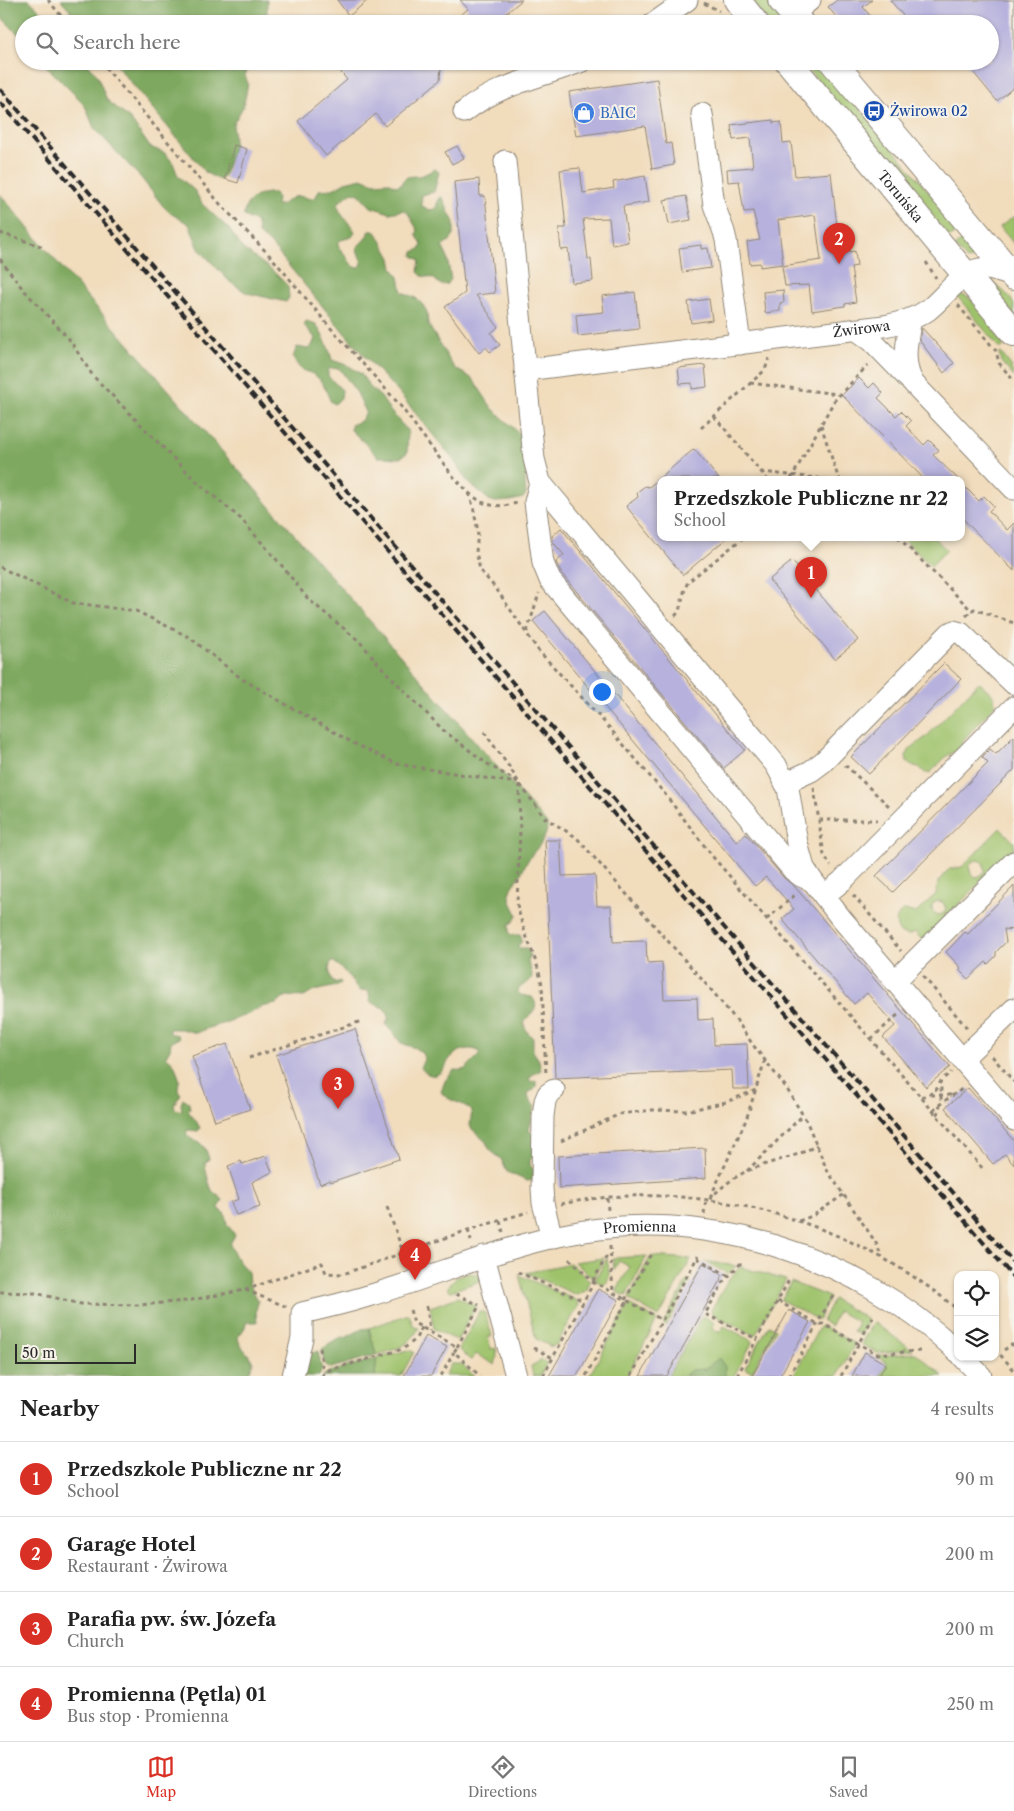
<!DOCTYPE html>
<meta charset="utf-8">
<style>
body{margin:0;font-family:"Libre Caslon Text",serif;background:#f2f2f2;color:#222}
.controls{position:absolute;right:15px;bottom:15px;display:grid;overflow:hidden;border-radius:10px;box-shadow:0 1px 4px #0004}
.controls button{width:45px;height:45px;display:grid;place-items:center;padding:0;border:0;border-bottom:1px solid #e0e0e0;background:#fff;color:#222;font:25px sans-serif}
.scale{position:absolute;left:15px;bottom:12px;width:121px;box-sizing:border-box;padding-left:5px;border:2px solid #2b2b2b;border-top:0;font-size:14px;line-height:18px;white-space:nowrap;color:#2b2b2b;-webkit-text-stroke:4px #f7f3e8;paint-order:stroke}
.you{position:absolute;left:601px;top:691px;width:18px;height:18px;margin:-12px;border:4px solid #fff;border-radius:50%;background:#1a73e8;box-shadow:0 0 0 8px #1a73e833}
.badge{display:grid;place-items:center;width:32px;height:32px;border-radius:50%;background:#d93025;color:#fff;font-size:16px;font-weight:700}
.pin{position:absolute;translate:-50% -41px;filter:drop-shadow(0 1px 2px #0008)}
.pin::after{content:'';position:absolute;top:26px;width:18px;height:15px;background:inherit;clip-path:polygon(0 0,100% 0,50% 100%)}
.popup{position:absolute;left:657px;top:476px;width:308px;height:65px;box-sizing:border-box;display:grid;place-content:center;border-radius:10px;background:#fff;filter:drop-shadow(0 1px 4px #0005);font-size:16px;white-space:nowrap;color:#767676}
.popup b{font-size:19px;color:#222}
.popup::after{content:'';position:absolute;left:50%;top:100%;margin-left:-10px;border:10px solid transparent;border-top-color:#fff}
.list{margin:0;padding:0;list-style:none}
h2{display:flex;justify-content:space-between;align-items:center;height:65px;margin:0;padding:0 20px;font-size:21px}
h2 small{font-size:16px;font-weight:400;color:#767676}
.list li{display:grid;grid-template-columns:32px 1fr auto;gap:15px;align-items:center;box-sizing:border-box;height:75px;padding:0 20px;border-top:1px solid #e0e0e0}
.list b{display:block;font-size:19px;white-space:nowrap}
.list p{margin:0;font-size:16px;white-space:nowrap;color:#767676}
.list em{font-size:16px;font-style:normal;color:#767676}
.icon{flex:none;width:28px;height:28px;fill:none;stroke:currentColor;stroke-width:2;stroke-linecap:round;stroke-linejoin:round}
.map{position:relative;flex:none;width:1014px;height:1376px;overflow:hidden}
.search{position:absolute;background:#fff;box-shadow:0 1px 4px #0004;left:15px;right:15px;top:15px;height:55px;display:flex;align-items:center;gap:12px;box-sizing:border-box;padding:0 18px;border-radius:28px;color:#767676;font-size:19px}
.sheet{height:365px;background:#fff}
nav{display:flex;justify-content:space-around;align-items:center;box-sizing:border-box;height:70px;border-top:1px solid #e0e0e0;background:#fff;font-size:14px;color:#767676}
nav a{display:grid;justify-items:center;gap:2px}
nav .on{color:#d93025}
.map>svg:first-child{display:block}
.green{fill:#9ec26b;stroke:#64764b;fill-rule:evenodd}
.forest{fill:#7ea85f;stroke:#546a45}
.building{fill:#b7b2dd}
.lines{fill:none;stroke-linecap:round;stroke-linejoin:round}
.minor-casing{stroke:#8e8474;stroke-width:23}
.major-casing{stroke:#8e8474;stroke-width:28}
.path{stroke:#8e8474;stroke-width:3;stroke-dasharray:4 4;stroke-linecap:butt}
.minor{stroke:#fff;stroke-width:21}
.major{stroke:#fff;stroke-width:26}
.rail{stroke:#2b2b2b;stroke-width:4;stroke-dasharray:8 4;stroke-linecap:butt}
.labels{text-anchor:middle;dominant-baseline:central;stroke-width:4;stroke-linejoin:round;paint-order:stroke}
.transit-label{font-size:14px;fill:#164399;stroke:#f7f3e8;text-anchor:start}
.shop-label{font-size:14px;fill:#366cbe;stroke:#f7f3e8;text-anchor:start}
.street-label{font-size:14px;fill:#2b2b2b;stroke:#f7f3e8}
</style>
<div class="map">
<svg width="1014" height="1376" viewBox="0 0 1014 1376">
<rect width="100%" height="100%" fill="#f7f3e8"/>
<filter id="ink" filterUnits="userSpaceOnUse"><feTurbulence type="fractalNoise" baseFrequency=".02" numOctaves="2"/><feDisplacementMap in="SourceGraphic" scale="10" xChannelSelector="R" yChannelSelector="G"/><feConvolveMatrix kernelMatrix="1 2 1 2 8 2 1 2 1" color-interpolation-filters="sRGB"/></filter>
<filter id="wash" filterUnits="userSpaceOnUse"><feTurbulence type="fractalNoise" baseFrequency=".0096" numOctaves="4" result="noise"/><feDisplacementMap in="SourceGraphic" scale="20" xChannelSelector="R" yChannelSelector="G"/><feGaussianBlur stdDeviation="1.12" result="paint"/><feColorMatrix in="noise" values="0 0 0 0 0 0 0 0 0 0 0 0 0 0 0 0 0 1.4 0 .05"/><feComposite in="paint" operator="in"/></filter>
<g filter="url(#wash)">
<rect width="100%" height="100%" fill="#f1dcbc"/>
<path class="green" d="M750 0H769L789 24H770Z
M801 61H820L960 229 949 238Z
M1014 216V244L1000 227Z
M966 237 983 257 967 260 955 246Z
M983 277C992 281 1011 295 1014 305 1014 308 1014 314 1014 317Z
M962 295C978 297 995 333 1004 346L1000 349 957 296Z
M1001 353 1012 367 1011 369 1014 373V377L1001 362 999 354Z
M901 537H934L947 550 931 566Z
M979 682 994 696 995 705 964 739 961 746 955 752 948 755 930 773H925L919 767 910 765 907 761 906 756 910 749 927 736Z
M1000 828 1014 842V848L923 941 915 932 908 935 900 933C894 924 895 914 905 910L916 913 936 894 938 882 945 873 950 869 962 867ZM977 860 983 862 985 871 982 875 976 877 971 874 969 866 972 862ZM938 901 943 902 946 909 944 913 939 915 934 913 932 909V904Z
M647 1256 626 1296 618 1293 617 1289 630 1267 619 1261 614 1270 613 1258Z
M651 1256 691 1259 659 1317 630 1300 629 1297Z
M604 1258 593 1278 574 1262Z
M607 1258C608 1267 613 1281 603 1285L595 1280Z
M704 1261 736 1266 728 1274Z
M570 1263 590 1281 587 1290 577 1295 526 1273Z
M740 1267 786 1280 756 1334 754 1335 712 1314 711 1310 729 1279Z
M468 1273 476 1274 483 1280 451 1291 447 1288 457 1277Z
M519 1275 578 1301 579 1305 557 1344 552 1347 536 1339Z
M688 1279 690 1281 666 1326 663 1324Z
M791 1282 829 1297 818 1320 781 1300Z
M458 1297 476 1306 458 1339 456 1340 434 1329 430 1307Z
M833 1299 867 1319 868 1322 860 1334 853 1332 858 1322 838 1311 831 1326 822 1321Z
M629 1304 657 1320 627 1376H589Z
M480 1311 485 1313 492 1336 488 1337 491 1349 496 1348 497 1355 495 1365 476 1354 472 1359 470 1360 459 1349Z
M409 1314 413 1325 419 1328C408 1348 396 1349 376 1355L369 1328Z
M702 1316 715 1322 712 1328 720 1333 724 1326 751 1340 752 1343 734 1376H668Z
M873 1322 913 1350 877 1353 861 1344Z
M769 1325 776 1329 752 1372 745 1368Z
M820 1326H823L855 1344 837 1376H793Z
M408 1350 414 1352 401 1376H375L377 1358Z
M916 1353 943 1376H880L887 1363 877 1356Z
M542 1360 547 1363 540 1376H533L531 1366Z
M451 1364H462L474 1376H445Z"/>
<path class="forest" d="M0 0H29L42 12 52 24H24V40L0 16Z
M61 0H267V19L266 24H81Z
M41 61H85L97 75 107 100 131 120 150 147 165 153 173 163 178 176 195 191 202 204 229 229 243 249 273 271 288 286 289 298 286 302 247 293 230 282 199 249 189 224 170 213 163 206 142 179 94 128 86 108 79 99Z
M113 61H248L245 76 248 83 246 94 243 107 233 124 234 145 224 176 220 180 206 173Z
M435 169 439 172 434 192 422 195 421 205 429 210 435 209 440 197 443 198 449 213 454 222V234L451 240 442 246 447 256 451 280 447 284 441 285 433 278 422 276 418 272 420 260 413 256V252L420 249 422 245 416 234 418 231 408 213 404 210 390 213 371 207 359 194 352 192 338 203C338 216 350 221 355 232L352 237 341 240 338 243 339 248C348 255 347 263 357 268L362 265C362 258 357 254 357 247L365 239 370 231H373L377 233 391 258 393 268 399 277 402 292 416 298 423 305 427 312 428 324 451 363 456 369 473 379 492 408 521 435 522 449 527 470 525 482 526 494 523 498 511 501 495 502 489 500 467 481 455 462 399 393 357 348 269 242 258 234 257 223 244 216C244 199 260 192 275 193L277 197 276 205H281C294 196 296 194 311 199L316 197 319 190 333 189 345 182 362 178 374 183 388 182 396 186 401 184C406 173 413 178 423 175 427 173 431 171 435 169Z
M0 194 44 247 547 824C548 841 534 849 527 862 524 866 522 872 520 876 516 882 510 886 510 893 509 902 515 908 517 915L513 922 509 924V933L511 935H520L522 941 518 946V948H526L530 954 528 963C535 978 533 980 519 988L518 992 521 995 532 997C547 1016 508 1016 533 1038V1051L539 1060 541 1070 532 1075 529 1079 532 1082 536 1080V1086L534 1090 529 1092 528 1097 535 1107 529 1130 530 1132 534 1133 533 1157 530 1160V1165L534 1170 533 1180 527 1181 507 1172 501 1159 490 1150 486 1142 471 1128 470 1125 472 1111C464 1102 448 1102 441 1092L445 1081 454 1070C465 1071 466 1069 472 1062 476 1058 478 1058 480 1052 470 1045 455 1051 449 1060 447 1062 447 1065 445 1067 437 1079 428 1077 420 1067L425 1058 422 1053 415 1048 401 1043 387 1026 386 1024 389 1016 384 1008 370 1002 369 992 366 990 361 991 358 989 346 973 334 962H331C328 968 330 978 334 983L340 981 341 983 337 986 314 991 304 997 287 996 276 1004 261 1007 251 1013 219 1025 208 1028 196 1033 182 1029H169V1033L178 1035 179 1038 171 1042 170 1049 166 1056C169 1060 173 1061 175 1066 176 1070 178 1074 179 1078 180 1085 175 1088 181 1094L174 1104 175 1109 182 1111 181 1104 183 1099C189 1100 189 1103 190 1109L188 1111 196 1121 200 1128 198 1131 188 1130 186 1133C194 1146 203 1136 209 1159L205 1163C205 1169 210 1188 213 1192 217 1195 220 1196 223 1200L219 1206 220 1210 225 1214 227 1224 235 1235 230 1244 231 1247 238 1261 248 1272 249 1284 258 1300 256 1312 257 1322H247L244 1329 238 1337C239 1348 249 1352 253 1363L250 1371 245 1376H0Z
M306 321 316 324C323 336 329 347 332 360L349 366 361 374 370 387 381 397 391 412 408 431 407 453 400 458 378 457C370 447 360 439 351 430V425L361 421 366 412 357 393 339 368 328 369V376L342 390 341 398 335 404 331 402C327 394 324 383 317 377 304 367 303 377 293 357L297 347 308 349 312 346 315 338 304 325Z
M369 1328 376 1355 331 1368C322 1365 323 1357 322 1349L343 1336 345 1338 362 1329Z
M318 1351 322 1370 319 1376H296L306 1356Z
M377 1358 375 1376H323L327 1373Z
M719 1358 725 1367V1376H684L691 1370 705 1369Z"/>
<g id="blocks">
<path class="building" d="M337 0H368L349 16Z
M460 0H522L493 24H465L459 16 468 9Z
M837 0H872L863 7 877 24H842L828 7Z
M890 0H1014V87L997 101 964 61H990V24H910Z
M332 61H435L441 67 440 80 385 126 376 114 326 156 298 121 347 80Z
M657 79 666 144 671 143 674 165 652 169 645 126 576 136 569 92Z
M773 120V123L781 122 783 143 791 142 795 176 831 173 837 226 847 225 850 252 855 251 857 266 851 267 856 302 845 304V306L812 311 809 285 785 286 782 266 821 260 815 215 778 220 783 264 760 267V263L750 264 747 242 760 240 753 211 744 212 739 181 728 182 727 169 753 167 750 138 733 140 731 125Z
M234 145 247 149 238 183 225 179Z
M457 146 464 158 452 164 445 152Z
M580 168 583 193 614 188 613 182 645 176 649 202 623 206 628 242 612 245 609 218 583 219 588 259H591L593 281 572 283 568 249 561 250 560 240 559 228H566L560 170Z
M479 179 480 196H485L495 293 476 295 498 327 491 333 500 345 490 352 486 347 479 353 445 307 465 293 454 182Z
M686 196 691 220 669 224 664 200Z
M701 245V249L708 248 711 268 682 272 679 248Z
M783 290 784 302 780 303V311L765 313 763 292Z
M635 292 639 329 578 336 576 315 604 312 602 296Z
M709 299 712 320 691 323 688 302Z
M922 328 954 363 944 373 920 341Z
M705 365 707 387 692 389V383L680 384 678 368Z
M859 378 869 388 874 383 883 393 878 398 896 416 901 411 911 421 906 426 924 445 929 440 939 450 933 455 958 479H924L842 395Z
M694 449 719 479H661V537H728L683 575 626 506 638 497 637 492 645 486 649 487Z
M961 483 979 501 984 496 994 506 989 511 1007 530 1014 523V571L961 517Z
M561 528 745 750 724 768 561 573 556 562 564 555 553 542 552 536Z
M792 561 858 640 835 659 769 580Z
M545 611 737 842 746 834 784 878 795 887 950 1067 926 1087 883 1037 895 1026 867 993 854 1004 782 919 794 909 766 877 755 886 533 621Z
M944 663 961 679 869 774 851 757Z
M1014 736V770L893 892 876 876 988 763 982 757 990 749 996 754Z
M545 840H560L562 876 595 875 597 906H611L613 942 646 941 647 963 662 962 664 999 697 998 698 1020 713 1019 714 1045 747 1044 749 1089H733L732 1070 555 1078Z
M1014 886V930L1004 929 1006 942 996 952V956L988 964 986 962 968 979 959 970 961 968 946 952 965 932 968 934Z
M355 1029 399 1159 331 1182 330 1180 320 1184 276 1055Z
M227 1044 250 1109 215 1121 192 1056Z
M968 1088 1014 1141V1165L1005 1154 993 1164 945 1108Z
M705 1148 706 1178 559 1188 558 1156Z
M266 1156 272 1172 252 1182 260 1207 236 1215 231 1202 239 1199 228 1166 241 1161 242 1164Z
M703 1263 723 1275 667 1376H640Z
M598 1289 619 1300 577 1376H549Z
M789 1310 810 1322 780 1376H752Z
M426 1336 447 1347 431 1376H404Z
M865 1352 886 1364 879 1376H852Z"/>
</g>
</g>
<g filter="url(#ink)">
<use href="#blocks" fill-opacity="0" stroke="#8e8474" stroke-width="1"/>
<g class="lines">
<g class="minor-casing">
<g id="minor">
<path d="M793 14 810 0"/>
<path d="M653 24 687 0"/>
<path d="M464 112C498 84 542 77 582 61"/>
<path d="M702 114 714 205 724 232 726 240 740 344"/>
<path d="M505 161 534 459 540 482 776 765 788 788 797 843 804 868 812 880 840 917 1014 1120"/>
<path d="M911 319C907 340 901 364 914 384L1014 489"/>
<path d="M857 330 872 341 910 380"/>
<path id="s1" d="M525 370 884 326C900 323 915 319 928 310 943 299 961 272 979 269 990 267 1002 273 1013 276"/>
<path d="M540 482 535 502 543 563 550 580 793 870 801 876 808 879"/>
<path d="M785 783 811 771 823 762 950 633 954 631 961 633 1014 684"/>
<path d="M824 896 842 881 1014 707"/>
<path d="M895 981 1014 862"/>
<path d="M962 1059 1014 1009"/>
<path d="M552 1238 543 1203 542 1188 543 1116 545 1101 548 1094 554 1090"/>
<path d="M484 1256 516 1376"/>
<path d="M963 1357 981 1376"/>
<path id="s2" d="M293 1376 302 1338V1313C324 1308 346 1303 368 1296 433 1277 496 1249 563 1235 702 1205 855 1254 958 1352"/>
</g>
</g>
<g class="major-casing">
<g id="major">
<path d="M737 0 756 24"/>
<path d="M781 0 801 24"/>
<path id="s3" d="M788 61 1014 333"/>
<path d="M832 61 1014 277"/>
</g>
</g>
<path class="path" d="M48 0 68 24
M704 3 719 11
M100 61 221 205 273 259 329 326 399 404 452 475 469 493 481 502 491 505 504 506 517 503
M0 233 44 247
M0 259 22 288 69 339 93 376 197 482 241 519 283 567 308 599 359 641 385 671 443 730 486 763 519 783
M926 262 936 278
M958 305 996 351 999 363 1014 381
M750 383 838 394
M714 416 767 479
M821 425 838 477 840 479
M701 428 765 370 769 358
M761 472 826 479
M791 479 834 401 868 365
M469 493 473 506 478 532 476 552 480 570 497 590 538 650 607 725 664 793 713 857 984 1170
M898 537 972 611
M0 567 73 603 136 611 189 637 242 679 353 743 397 764 516 783
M675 616C682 610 682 593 688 582L744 537
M966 616 974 609 1014 623
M527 632 539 593
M484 732 510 768 519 783 545 818 576 837 713 992 737 1021 753 1045 785 1086 806 1120 827 1170 876 1243 882 1258
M845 765 890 807
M519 784 520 829 517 903C522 932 537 957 542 985L546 1076
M814 788 824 855 831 866
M819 820H877
M853 895 901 951
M767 919 796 894
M923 976 968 1029
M871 1039 900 1013
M992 1056 1014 1082
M249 1058 362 1021
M765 1060 746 1120 709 1200C719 1189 730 1180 743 1173 767 1161 794 1159 817 1145
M931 1095H952
M921 1097 935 1092 941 1081 951 1072
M933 1111C943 1100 952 1097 963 1088
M937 1115 941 1102V1084
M561 1141 620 1114 652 1110 687 1111 726 1102 756 1090
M747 1171 803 1115
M607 1198 608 1210
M561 1204C698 1176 852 1220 958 1310
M387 1207 407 1263
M704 1214 706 1199
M500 1221 503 1232
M799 1221 814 1215 843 1195
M468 1230 471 1241
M610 1246 613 1292
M697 1258 729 1276
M569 1259 594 1282 662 1320
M741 1263 724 1281 705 1314 757 1339
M518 1272 584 1301
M593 1281 608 1254
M245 1290 322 1263 326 1273 343 1274 468 1230 528 1212
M0 1292 35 1293 81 1304 139 1305 186 1301 245 1290 287 1307
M456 1294 479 1305
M625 1300 652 1252
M778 1301 818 1324H823L877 1354 920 1351
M427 1306 430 1331
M410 1310 414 1323 457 1347 454 1352 480 1376
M457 1347 478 1308
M320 1348 322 1365 326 1371
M534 1348 553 1358
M995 1349 1014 1370
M1004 1350 1011 1345H1014
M322 1376 326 1371 403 1349 415 1340 422 1327
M441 1376 454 1352
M543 1376 594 1282
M586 1376 627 1301
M631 1376 698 1256
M737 1376 790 1278
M789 1376 833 1295
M841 1376 873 1317"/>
<use href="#minor" class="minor"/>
<use href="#major" class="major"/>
<path class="rail" d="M0 89 1014 1263
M0 102 1014 1278"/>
</g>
</g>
<defs>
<g id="bus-disc" transform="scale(1.125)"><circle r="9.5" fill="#1a4fb4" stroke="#f7f3e8"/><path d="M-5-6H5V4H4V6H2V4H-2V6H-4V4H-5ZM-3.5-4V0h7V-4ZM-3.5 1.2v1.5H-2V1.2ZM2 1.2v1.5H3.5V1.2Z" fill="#fff"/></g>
<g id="shop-disc" transform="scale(1.125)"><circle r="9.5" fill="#3f7fe0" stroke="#f7f3e8"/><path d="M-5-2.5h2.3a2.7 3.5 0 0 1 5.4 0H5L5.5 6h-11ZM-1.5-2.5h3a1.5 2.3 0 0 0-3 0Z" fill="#fff"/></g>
</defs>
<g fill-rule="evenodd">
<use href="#bus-disc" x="874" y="111"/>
<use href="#shop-disc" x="584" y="113"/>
</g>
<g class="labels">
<g class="transit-label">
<text x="890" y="111">Żwirowa 02</text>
</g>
<g class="shop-label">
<text x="600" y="113">BAIC</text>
</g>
<g class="street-label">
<text stroke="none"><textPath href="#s3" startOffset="176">Toruńska</textPath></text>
<text stroke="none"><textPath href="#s1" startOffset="339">Żwirowa</textPath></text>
<text stroke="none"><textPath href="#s2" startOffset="414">Promienna</textPath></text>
</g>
</g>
</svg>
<div class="controls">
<button><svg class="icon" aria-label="locate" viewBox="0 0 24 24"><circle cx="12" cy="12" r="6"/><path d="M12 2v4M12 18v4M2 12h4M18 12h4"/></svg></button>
<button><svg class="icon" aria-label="layers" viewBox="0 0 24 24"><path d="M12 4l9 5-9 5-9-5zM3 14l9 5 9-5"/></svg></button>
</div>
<div class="scale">50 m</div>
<div class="you"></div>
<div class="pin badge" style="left:811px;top:598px">1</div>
<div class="popup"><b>Przedszkole Publiczne nr 22</b>School</div>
<div class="pin badge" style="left:839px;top:264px">2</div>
<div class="pin badge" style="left:338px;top:1109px">3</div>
<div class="pin badge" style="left:415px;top:1280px">4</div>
<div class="search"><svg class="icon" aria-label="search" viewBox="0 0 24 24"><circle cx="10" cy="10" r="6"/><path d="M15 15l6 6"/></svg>Search here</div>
</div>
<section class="sheet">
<h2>Nearby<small>4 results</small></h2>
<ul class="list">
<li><span class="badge">1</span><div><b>Przedszkole Publiczne nr 22</b><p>School</p></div><em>90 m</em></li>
<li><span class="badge">2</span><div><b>Garage Hotel</b><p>Restaurant · Żwirowa</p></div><em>200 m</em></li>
<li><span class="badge">3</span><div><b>Parafia pw. św. Józefa</b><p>Church</p></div><em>200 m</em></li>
<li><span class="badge">4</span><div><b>Promienna (Pętla) 01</b><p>Bus stop · Promienna</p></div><em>250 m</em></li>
</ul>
</section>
<nav>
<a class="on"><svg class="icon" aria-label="map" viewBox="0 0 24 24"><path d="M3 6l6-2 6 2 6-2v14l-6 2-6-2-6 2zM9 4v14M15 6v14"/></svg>Map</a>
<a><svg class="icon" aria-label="directions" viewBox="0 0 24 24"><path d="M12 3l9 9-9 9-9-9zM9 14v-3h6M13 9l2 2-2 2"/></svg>Directions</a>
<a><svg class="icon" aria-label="saved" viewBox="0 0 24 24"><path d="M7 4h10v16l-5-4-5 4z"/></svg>Saved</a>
</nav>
